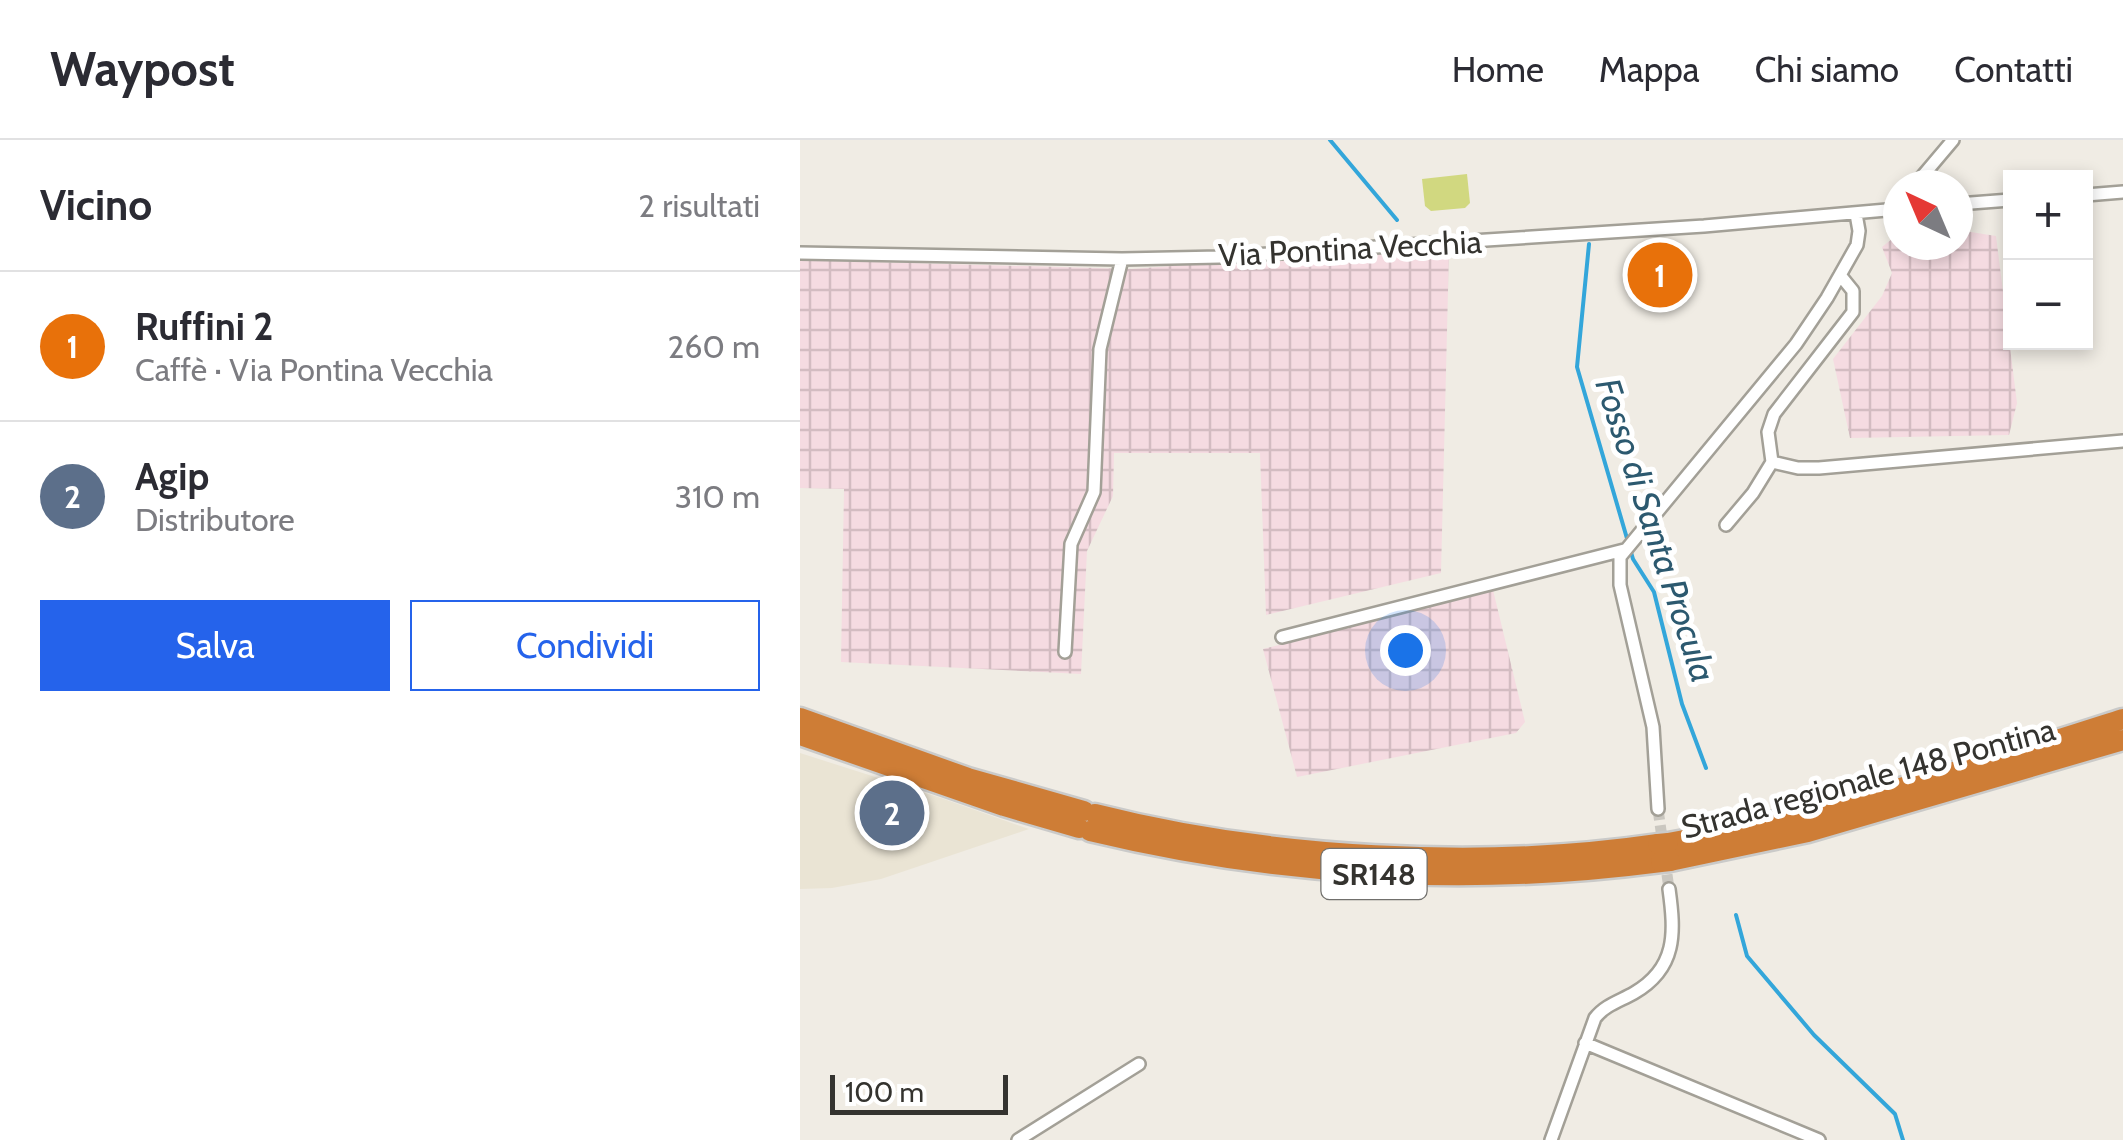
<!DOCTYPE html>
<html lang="it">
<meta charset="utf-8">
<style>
body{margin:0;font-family:Cabin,sans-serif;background:#f7f7f7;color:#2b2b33}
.controls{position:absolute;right:30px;top:30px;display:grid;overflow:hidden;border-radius:0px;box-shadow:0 5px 15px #0003}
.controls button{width:90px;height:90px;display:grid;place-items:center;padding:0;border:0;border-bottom:2px solid #e1e1e2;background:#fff;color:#2b2b33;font:50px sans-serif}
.compass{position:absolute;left:1083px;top:30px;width:90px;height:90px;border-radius:50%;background:#fff;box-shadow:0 5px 15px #0003;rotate:316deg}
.scale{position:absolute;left:30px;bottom:25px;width:178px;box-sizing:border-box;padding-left:10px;border:5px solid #34332f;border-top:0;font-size:28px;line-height:35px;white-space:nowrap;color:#34332f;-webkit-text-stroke:8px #fff;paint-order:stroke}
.you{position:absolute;left:605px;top:510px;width:35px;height:35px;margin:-25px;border:8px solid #fff;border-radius:50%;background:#1a73e8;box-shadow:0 0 0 15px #1a73e833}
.badge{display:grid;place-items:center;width:65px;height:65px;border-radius:50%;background:#2563eb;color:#fff;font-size:32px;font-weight:700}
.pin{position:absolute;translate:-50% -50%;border:5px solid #fff;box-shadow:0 2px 10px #0006}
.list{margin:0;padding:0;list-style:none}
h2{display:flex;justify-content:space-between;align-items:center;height:130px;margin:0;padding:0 40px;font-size:42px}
h2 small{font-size:32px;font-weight:400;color:#7c7c81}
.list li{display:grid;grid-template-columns:65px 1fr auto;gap:30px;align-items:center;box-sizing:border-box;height:150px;padding:0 40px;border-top:2px solid #e1e1e2}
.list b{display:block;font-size:38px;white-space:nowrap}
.list p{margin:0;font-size:32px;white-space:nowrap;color:#7c7c81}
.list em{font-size:32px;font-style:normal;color:#7c7c81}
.actions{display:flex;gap:20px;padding:30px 40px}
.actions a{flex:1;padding:22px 0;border:2px solid #2563eb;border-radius:0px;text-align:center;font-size:35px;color:#2563eb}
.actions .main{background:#2563eb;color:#fff}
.map{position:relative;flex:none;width:1323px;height:1000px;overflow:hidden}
header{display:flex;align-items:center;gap:60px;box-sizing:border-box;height:140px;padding:0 50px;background:#fff;border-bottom:2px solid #e1e1e2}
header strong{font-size:48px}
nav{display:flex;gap:55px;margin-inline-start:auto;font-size:35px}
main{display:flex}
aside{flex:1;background:#fff}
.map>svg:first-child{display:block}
.built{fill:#eae4d4}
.industrial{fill:url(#industrial-grid)}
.grass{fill:#d1d880}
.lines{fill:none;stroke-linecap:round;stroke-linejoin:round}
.stream{stroke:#33a6da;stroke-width:4}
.street-tunnel{stroke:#cac7c0;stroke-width:11;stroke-dasharray:11 5.5;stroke-linecap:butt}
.street-casing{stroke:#a3a097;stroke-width:16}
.highway-casing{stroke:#cacac9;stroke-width:25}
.street{stroke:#fff;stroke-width:11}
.highway{stroke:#ce7d36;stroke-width:20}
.highway-bridge-casing{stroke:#cacac9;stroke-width:25;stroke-linecap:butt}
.highway-bridge{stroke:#ce7d36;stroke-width:20}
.labels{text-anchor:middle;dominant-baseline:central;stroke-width:10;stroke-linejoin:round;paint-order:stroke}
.shield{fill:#fff;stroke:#71706d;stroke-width:2.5}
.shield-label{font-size:30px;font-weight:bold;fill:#34332f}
.street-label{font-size:32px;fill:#34332f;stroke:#fff}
.water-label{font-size:35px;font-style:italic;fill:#2c596f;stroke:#fff}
</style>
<header>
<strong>Waypost</strong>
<nav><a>Home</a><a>Mappa</a><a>Chi siamo</a><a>Contatti</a></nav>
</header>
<main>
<aside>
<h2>Vicino<small>2 risultati</small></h2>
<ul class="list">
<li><span class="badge" style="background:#e8710a">1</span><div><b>Ruffini 2</b><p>Caffè · Via Pontina Vecchia</p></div><em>260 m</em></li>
<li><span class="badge" style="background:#5c6f8a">2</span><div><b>Agip</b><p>Distributore</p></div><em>310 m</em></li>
</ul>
<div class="actions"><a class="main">Salva</a><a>Condividi</a></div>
</aside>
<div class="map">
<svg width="1323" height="1000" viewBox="0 0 1323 1000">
<defs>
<pattern id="industrial-grid" width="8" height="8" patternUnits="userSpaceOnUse" patternTransform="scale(2.5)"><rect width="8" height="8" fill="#f5dbe1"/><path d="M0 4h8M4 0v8" fill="none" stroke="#d3bcc1"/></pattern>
</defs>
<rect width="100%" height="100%" fill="#f0ece4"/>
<path class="built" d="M0 613 141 658 229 689 81 739 32 748 0 749Z"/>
<path class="industrial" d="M1158 90 1196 96 1217 263 1209 295 1050 298 1033 219 1082 156 1092 133 1082 107 1098 94V105H1158Z
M649 111 641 433 466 475 460 313H314L313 356 287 411 281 534 41 522 44 349 0 348V120L332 129 477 118Z
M693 450 725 582 716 593 497 637 463 509Z"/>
<path class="grass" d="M667 34 670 63 665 68 631 71 625 66 622 39Z"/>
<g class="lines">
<path class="stream" d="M530 0 597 80
M789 104 777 227 833 419 854 452 882 564 906 628
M936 775 947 816 1014 895 1095 974 1103 1000"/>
<path class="street-tunnel" d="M858 669 869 749"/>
<g class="street-casing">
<path id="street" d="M1115 45 1153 0
M1286 55 1323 52
M1158 64 1210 60
M0 113 322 119 420 117 904 86 1098 69
M1040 135 1053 151V172L974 274 968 292 972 322 998 328H1019L1323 301
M926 385 953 353 972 322
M482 497 824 410
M265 512 271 404 294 352 300 209 322 119
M858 669 853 587 820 445V417L996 204 1027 158 1057 105 1059 91 1056 74
M785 903 1019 1000
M218 1000 339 924
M751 1000 795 878C805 865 820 861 834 853 877 828 875 793 869 749"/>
</g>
<g class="highway-casing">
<path id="highway" d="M0 578 168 638 284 671
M0 595 204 666 279 688
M295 674C468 718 681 730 858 704
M290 691C477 736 670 747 861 722
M868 703C1023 676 1173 627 1323 579
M870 721 1008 692 1323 600"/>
</g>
<use href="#street" class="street"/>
<use href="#highway" class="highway"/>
<g class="highway-bridge-casing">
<path id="highway-bridge" d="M858 704 868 703
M861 722 870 721"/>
</g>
<use href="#highway-bridge" class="highway-bridge"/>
</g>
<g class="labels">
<rect class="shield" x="521.5" y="709" width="105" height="50" rx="8"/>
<g class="shield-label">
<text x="574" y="734">SR148</text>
</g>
<g class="street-label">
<text transform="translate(550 108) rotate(-3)">Via Pontina Vecchia</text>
<text transform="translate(1068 638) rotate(-15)">Strada regionale 148 Pontina</text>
</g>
<g class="water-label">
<text transform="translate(856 390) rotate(72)">Fosso di Santa Procula</text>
</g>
</g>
</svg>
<div class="controls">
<button>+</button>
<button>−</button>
</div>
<svg class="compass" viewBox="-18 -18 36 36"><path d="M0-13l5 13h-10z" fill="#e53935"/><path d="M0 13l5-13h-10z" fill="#7c7c81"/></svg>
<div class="scale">100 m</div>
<div class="you"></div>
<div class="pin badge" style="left:860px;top:135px;background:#e8710a">1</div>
<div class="pin badge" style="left:92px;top:673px;background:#5c6f8a">2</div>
</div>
</main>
